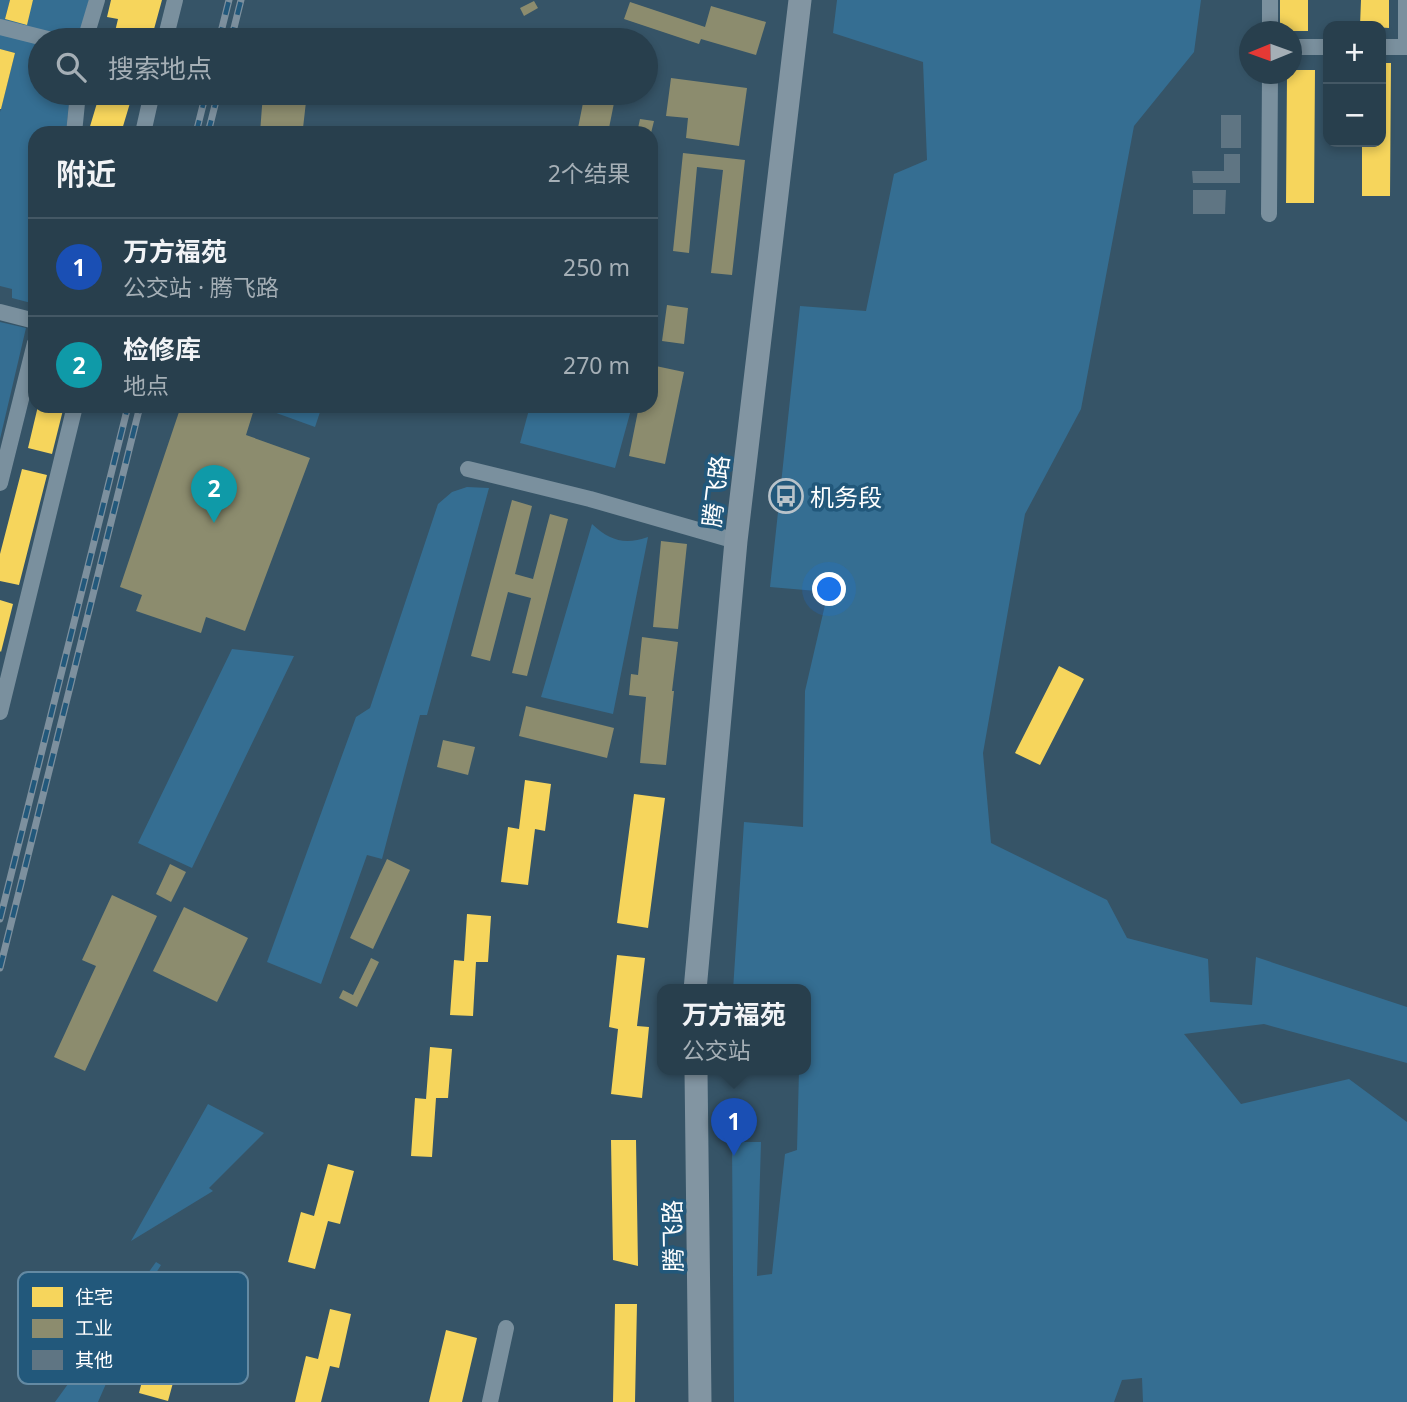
<!DOCTYPE html>
<html lang="zh">
<meta charset="utf-8">
<style>
body{margin:0;font-family:"Noto Sans","Noto Sans SC",sans-serif;background:#304654;color:#f1f3f6}
.controls{position:absolute;right:21px;top:21px;display:grid;overflow:hidden;border-radius:14px;box-shadow:0 4px 10px #0003}
.controls button{width:63px;height:63px;display:grid;place-items:center;padding:0;border:0;border-bottom:2px solid #445865;background:#283f4d;color:#f1f3f6;font:35px sans-serif}
.compass{position:absolute;left:1239px;top:21px;width:63px;height:63px;border-radius:50%;background:#283f4d;box-shadow:0 4px 10px #0003;rotate:269deg}
.you{position:absolute;left:830px;top:590px;width:24px;height:24px;margin:-18px;border:5px solid #fff;border-radius:50%;background:#1a73e8;box-shadow:0 0 0 10px #1a73e833}
.badge{display:grid;place-items:center;width:46px;height:46px;border-radius:50%;background:#90b9f0;color:#fff;font-size:23px;font-weight:700}
.pin{position:absolute;translate:-50% -58px;filter:drop-shadow(0 2px 4px #0008)}
.pin::after{content:'';position:absolute;top:37px;width:24px;height:21px;background:inherit;clip-path:polygon(0 0,100% 0,50% 100%)}
.popup{position:absolute;left:657px;top:984px;width:154px;height:91px;box-sizing:border-box;display:grid;place-content:center;border-radius:14px;background:#283f4d;filter:drop-shadow(0 2px 5px #0005);font-size:23px;white-space:nowrap;color:#a5afb6}
.popup b{font-size:26px;color:#f1f3f6}
.popup::after{content:'';position:absolute;left:50%;top:100%;margin-left:-14px;border:14px solid transparent;border-top-color:#283f4d}
.list{margin:0;padding:0;list-style:none}
h2{display:flex;justify-content:space-between;align-items:center;height:91px;margin:0;padding:0 28px;font-size:30px}
h2 small{font-size:23px;font-weight:400;color:#a5afb6}
.list li{display:grid;grid-template-columns:46px 1fr auto;gap:21px;align-items:center;box-sizing:border-box;height:98px;padding:0 28px;border-top:2px solid #445865}
.list b{display:block;font-size:26px;white-space:nowrap}
.list p{margin:0;font-size:23px;white-space:nowrap;color:#a5afb6}
.list em{font-size:23px;font-style:normal;color:#a5afb6}
.icon{flex:none;width:38px;height:38px;fill:none;stroke:currentColor;stroke-width:2;stroke-linecap:round;stroke-linejoin:round}
.map{position:relative;flex:none;width:1407px;height:1402px;overflow:hidden}
.search{position:absolute;background:#283f4d;box-shadow:0 4px 10px #0003;left:28px;top:28px;width:630px;height:77px;display:flex;align-items:center;gap:18px;box-sizing:border-box;padding:0 24px;border-radius:38px;color:#a5afb6;font-size:26px}
.panel{position:absolute;background:#283f4d;box-shadow:0 4px 10px #0003;left:28px;top:126px;width:630px;height:287px;border-radius:21px}
.map>svg:first-child{display:block}
.green{fill:#356e92}
.homes{fill:#f6d55c}
.industry{fill:#8c8c6e}
.building{fill:#5f7583}
.lines{fill:none;stroke-linecap:round;stroke-linejoin:round}
.street{stroke:#7a909e;stroke-width:16}
.secondary{stroke:#8295a2;stroke-width:23}
.rail-casing{stroke:#7d909e;stroke-width:7}
.rail{stroke:#22587b;stroke-width:4.5;stroke-dasharray:13;stroke-linecap:butt}
.labels{text-anchor:middle;dominant-baseline:central;stroke-width:7;stroke-linejoin:round;paint-order:stroke}
.street-label{font-size:24px;fill:#fff;stroke:#22587b}
.poi-label{font-size:24px;fill:#fff;stroke:#22587b;text-anchor:start}
.key{fill:#22587b;stroke:#648aa3;stroke-width:2}
.key-label{font-size:19px;fill:#fff}
</style>
<div class="map">
<svg width="1407" height="1402" viewBox="0 0 1407 1402">
<rect width="100%" height="100%" fill="#365467"/>
<path class="green" d="M0 0H10L5 19 26 24 33 0H89L78 40H40V93H70L66 133H35V304L12 298V289L0 286V112L15 53 0 49Z
M837 0H1201L1194 52 1134 126 1081 409 1025 514 983 753 991 843 1107 900 1127 938 1208 959 1210 1002 1252 1005 1256 957 1407 1007V1063L1264 1024 1184 1034 1241 1104 1349 1079 1407 1122V1402H1143L1142 1378 1122 1380 1114 1402H734L732 1142H761L757 1276 772 1274 785 1154 797 1150 799 1070H806V990H733L744 822 803 827 805 691 828 592 770 587 800 306 866 311 894 174 927 160 923 62 833 33Z
M0 322 26 328 0 439Z
M257 406H322L315 427Z
M530 406H632L615 468 520 443Z
M467 487 489 488 427 715H420L382 859 367 855 321 984 267 962 356 717 370 708 438 504 452 492Z
M592 524C610 541 625 545 648 537L613 714 541 697Z
M232 649 294 656 192 868 138 843Z
M208 1104 264 1133 209 1188 213 1191 131 1241Z
M156 1262 161 1265 151 1281 98 1402H55Z"/>
<path class="homes" d="M10 0H33L27 25 5 19Z
M111 0H162L151 40H113L118 19 107 17Z
M1280 0H1308V31H1280Z
M1361 0H1389V28L1360 26Z
M0 49 15 53 1 109H0Z
M1381 63H1391L1390 196H1362V142H1381Z
M1292 70H1315L1314 203H1286L1287 74H1292Z
M100 93H133L121 133H88Z
M38 406H64L52 454 28 448Z
M22 469 47 475 19 585 0 581V554Z
M0 600 13 604 1 652 0 651Z
M1059 666 1084 679 1040 765 1015 753Z
M525 780 551 784 545 831 535 829 528 885 501 882 508 827 519 829Z
M634 794 665 798 648 928 617 923Z
M467 914 491 916 488 962H476L473 1016 450 1015 454 960 464 961Z
M617 955 645 958 637 1026 649 1027 642 1098 611 1094 618 1029 609 1027Z
M430 1047 452 1049 448 1098H436L432 1157 411 1156 415 1098 426 1099Z
M611 1140H636L638 1266 613 1260Z
M328 1164 354 1171 340 1224 328 1221 315 1269 288 1262 301 1212 314 1216Z
M179 1295 209 1302 195 1354 182 1350 168 1401 139 1393 152 1342 165 1346Z
M615 1304H637L635 1402H613Z
M330 1309 351 1314 339 1368 330 1366 321 1402H295L306 1356 318 1359Z
M446 1330 477 1338 462 1402H429Z"/>
<path class="industry" d="M534 1 538 8 524 16 520 8Z
M630 2 705 27 711 6 766 22 756 55 701 39 699 44 624 19Z
M267 30 283 32 282 40H264Z
M671 78 747 88 739 146 686 138 688 118 666 116Z
M263 93H307L303 128 283 126V133H260Z
M314 93H348L341 98 314 94Z
M585 93H616L608 133H577Z
M640 119 654 121 651 133H637Z
M683 153 745 160 732 275 711 273 723 170 697 167 689 253 673 251Z
M667 305 688 308 684 344 662 341Z
M651 365 684 372 665 464 629 456 639 406H651Z
M181 406H255L246 435 310 458 245 631 206 617 201 633 136 611 142 595 120 587Z
M512 500 532 506 515 574 533 579 550 514 568 519 527 676 512 673 531 598 508 592 490 661 471 656Z
M661 541 687 544 678 629 653 627Z
M642 637 678 642 672 691H674L666 765 640 763 646 697 629 695 631 674 638 675Z
M526 706 614 728 607 758 519 736Z
M443 740 475 747 468 775 437 767Z
M387 859 410 870 373 949 350 938Z
M170 864 186 872 171 902 156 894Z
M112 895 157 916 85 1071 54 1057 96 966 82 960Z
M184 907 248 938 217 1002 153 971Z
M371 958 379 962 357 1007 339 998 343 990 353 995Z"/>
<path class="building" d="M1221 115H1241V148H1221Z
M1224 154H1240V183H1193L1192 171H1224Z
M1193 190H1226L1225 214H1193Z"/>
<g class="lines">
<path class="street" d="M0 27 52 40
M1270 32V0
M85 40 97 0
M165 40 175 0
M1292 47H1328
M1381 47H1407
M1406 47V0
M74 133 78 93
M143 133 152 93
M1269 214 1270 74
M0 312 35 321
M468 469 590 499 736 541
M0 483 35 343
M0 712 75 406
M490 1402 506 1328"/>
<path class="secondary" d="M695 990 736 541 800 0
M696 1070 700 1402"/>
<g class="rail-casing">
<path id="rail" d="M219 40 229 0
M231 40 241 0
M196 133 206 93
M208 133 218 93
M0 919 128 406
M0 968 140 406"/>
</g>
<use href="#rail" class="rail"/>
</g>
<defs>
<g id="bus-ring" transform="scale(1.75)"><circle r="9.5" fill="#22587b" stroke="#b9c3ca" stroke-width="1.5"/><path d="M-5-6H5V4H4V6H2V4H-2V6H-4V4H-5ZM-3.5-4V0h7V-4ZM-3.5 1.2v1.5H-2V1.2ZM2 1.2v1.5H3.5V1.2Z" fill="#b9c3ca"/></g>
</defs>
<g fill-rule="evenodd">
<use href="#bus-ring" x="786" y="496"/>
</g>
<g class="labels">
<g class="street-label">
<text transform="translate(715 491) rotate(-83)">腾飞路</text>
<text transform="translate(672 1236) rotate(-91)">腾飞路</text>
</g>
<g class="poi-label">
<text x="810" y="496">机务段</text>
</g>
</g>
<rect x="18" y="1272" width="230" height="112" rx="10" class="key"/>
<rect x="32" y="1287" width="31" height="20" fill="#f6d55c"/>
<rect x="32" y="1319" width="31" height="19" fill="#8c8c6e"/>
<rect x="32" y="1350" width="31" height="20" fill="#5f7583"/>
<g class="key-label">
<text x="75" y="1304">住宅</text>
<text x="75" y="1335">工业</text>
<text x="75" y="1367">其他</text>
</g>
</svg>
<div class="controls">
<button>+</button>
<button>−</button>
</div>
<svg class="compass" viewBox="-18 -18 36 36"><path d="M0-13l5 13h-10z" fill="#e53935"/><path d="M0 13l5-13h-10z" fill="#a5afb6"/></svg>
<div class="you"></div>
<div class="pin badge" style="left:734px;top:1156px;background:#1a4fb4">1</div>
<div class="popup"><b>万方福苑</b>公交站</div>
<div class="pin badge" style="left:214px;top:523px;background:#0f9aa8">2</div>
<div class="search"><svg class="icon" aria-label="search" viewBox="0 0 24 24"><circle cx="10" cy="10" r="6"/><path d="M15 15l6 6"/></svg>搜索地点</div>
<section class="panel">
<h2>附近<small>2个结果</small></h2>
<ul class="list">
<li><span class="badge" style="background:#1a4fb4">1</span><div><b>万方福苑</b><p>公交站 · 腾飞路</p></div><em>250 m</em></li>
<li><span class="badge" style="background:#0f9aa8">2</span><div><b>检修库</b><p>地点</p></div><em>270 m</em></li>
</ul>
</section>
</div>
